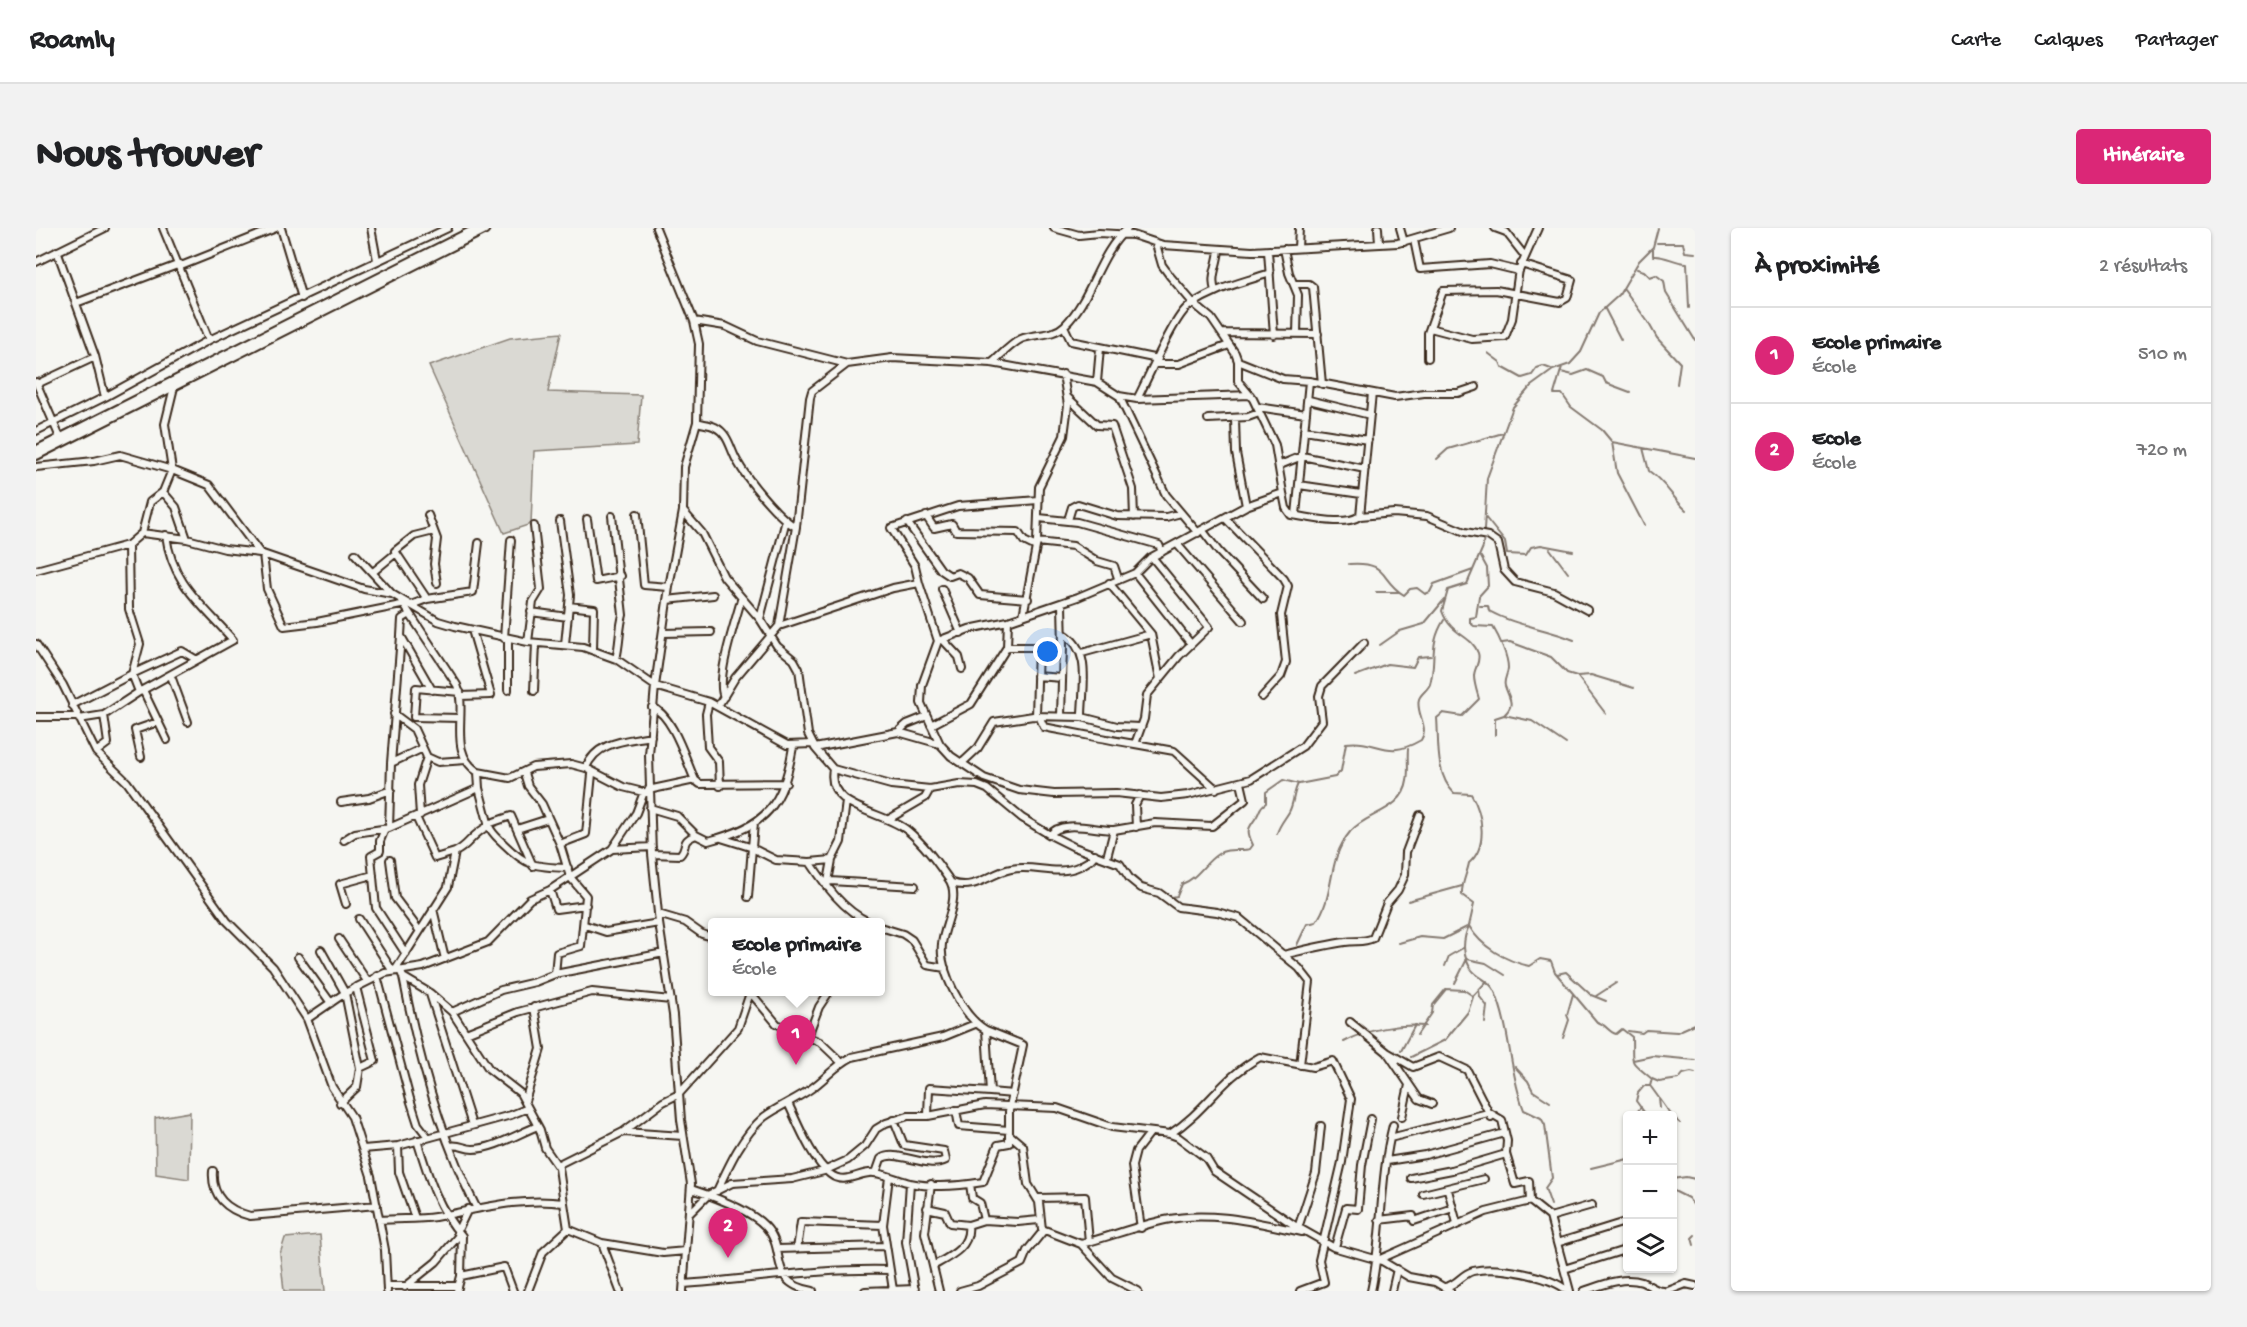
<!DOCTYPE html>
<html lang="fr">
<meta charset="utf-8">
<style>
body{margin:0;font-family:"Gochi Hand",sans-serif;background:#f2f2f2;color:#202124}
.controls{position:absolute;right:18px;bottom:18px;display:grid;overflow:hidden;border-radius:6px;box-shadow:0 2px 4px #0004}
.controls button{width:54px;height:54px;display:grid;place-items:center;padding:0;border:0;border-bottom:2px solid #e0e0e0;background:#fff;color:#202124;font:30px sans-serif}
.you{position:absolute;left:1012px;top:424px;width:21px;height:21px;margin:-15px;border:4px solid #fff;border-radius:50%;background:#1a73e8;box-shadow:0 0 0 9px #1a73e833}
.badge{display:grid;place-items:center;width:39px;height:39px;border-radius:50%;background:#db2777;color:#fff;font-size:20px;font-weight:700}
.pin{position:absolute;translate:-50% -50px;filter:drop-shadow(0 2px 3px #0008)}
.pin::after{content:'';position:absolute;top:32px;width:21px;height:18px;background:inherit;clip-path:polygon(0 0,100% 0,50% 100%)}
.popup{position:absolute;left:672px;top:690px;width:177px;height:78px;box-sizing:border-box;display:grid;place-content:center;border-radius:6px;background:#fff;filter:drop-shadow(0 2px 4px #0005);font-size:20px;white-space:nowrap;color:#757577}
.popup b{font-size:22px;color:#202124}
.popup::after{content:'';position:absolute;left:50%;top:100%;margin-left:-12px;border:12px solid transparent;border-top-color:#fff}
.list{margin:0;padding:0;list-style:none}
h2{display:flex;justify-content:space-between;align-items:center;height:78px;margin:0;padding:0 24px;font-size:26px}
h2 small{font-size:20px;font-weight:400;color:#757577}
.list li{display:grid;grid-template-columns:39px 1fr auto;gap:18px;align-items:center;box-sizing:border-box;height:96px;padding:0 24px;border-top:2px solid #e0e0e0}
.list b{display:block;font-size:22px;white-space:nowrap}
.list p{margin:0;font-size:20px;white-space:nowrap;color:#757577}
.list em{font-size:20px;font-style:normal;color:#757577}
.icon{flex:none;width:33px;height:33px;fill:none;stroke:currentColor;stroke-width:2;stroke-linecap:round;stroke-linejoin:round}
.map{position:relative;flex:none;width:1659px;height:1063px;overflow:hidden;border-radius:6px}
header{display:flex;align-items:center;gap:36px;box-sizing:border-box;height:84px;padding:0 30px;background:#fff;border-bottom:2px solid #e0e0e0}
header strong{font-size:28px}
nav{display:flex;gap:33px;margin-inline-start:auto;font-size:21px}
.intro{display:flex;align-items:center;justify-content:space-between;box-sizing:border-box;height:144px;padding:0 36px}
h1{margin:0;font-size:42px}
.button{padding:15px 27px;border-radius:6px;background:#db2777;color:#fff;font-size:21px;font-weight:700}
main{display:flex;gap:36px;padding:0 36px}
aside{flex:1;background:#fff;border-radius:6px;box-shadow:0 2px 4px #0004}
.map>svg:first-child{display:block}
.green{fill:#dad9d3;stroke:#8a8278;stroke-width:1.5}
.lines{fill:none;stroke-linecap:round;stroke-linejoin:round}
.stream{stroke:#857a71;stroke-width:2}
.street-casing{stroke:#3b2a1e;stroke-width:10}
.highway-casing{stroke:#3b2a1e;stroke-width:16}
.street{stroke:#f6f6f2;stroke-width:6}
.highway{stroke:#f6f6f2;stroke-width:12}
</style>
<header>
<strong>Roamly</strong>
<nav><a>Carte</a><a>Calques</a><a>Partager</a></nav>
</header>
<div class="intro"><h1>Nous trouver</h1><a class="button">Itinéraire</a></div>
<main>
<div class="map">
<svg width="1659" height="1063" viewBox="0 0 1659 1063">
<rect width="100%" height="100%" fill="#f6f6f2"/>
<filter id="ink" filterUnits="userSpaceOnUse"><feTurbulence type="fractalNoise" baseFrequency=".0167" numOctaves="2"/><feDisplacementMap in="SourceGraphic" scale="12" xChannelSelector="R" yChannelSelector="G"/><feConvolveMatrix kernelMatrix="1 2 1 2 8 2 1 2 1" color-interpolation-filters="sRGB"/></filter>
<g filter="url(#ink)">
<path class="green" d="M525 105 512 164 605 167 601 217 498 223 495 296 468 305 393 138 474 110Z
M154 884 153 951 120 946 119 890Z
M284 1007 289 1063H248L244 1026 249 1010Z"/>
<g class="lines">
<path class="stream" d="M1621 15H1647L1649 24 1659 25
M1617 21V28C1630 27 1638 35 1651 35L1653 80
M1601 41 1608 43 1614 49 1620 47 1628 53 1630 65 1659 112
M1588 61 1612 94 1621 110 1644 135 1641 156
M1569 81 1585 112
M1452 125 1464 134 1466 139 1486 150 1496 147 1501 140 1507 138 1515 141
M1526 139 1518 166H1526L1535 179 1566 202 1576 214 1659 230
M1525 144 1537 147 1551 142 1567 149 1570 155 1594 164
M1576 214 1581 245 1608 297
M1607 220 1613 243C1629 254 1636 269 1650 282
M1401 231 1412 221 1467 205
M1449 289 1469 314 1471 326 1490 327 1495 319 1505 317 1537 323
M1514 321 1532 345
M1445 329 1451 340 1452 358 1443 368 1440 389 1434 390V395L1438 398 1457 399C1463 409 1472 428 1472 440 1472 446 1467 452 1469 458 1473 471 1480 476 1468 487L1496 493 1530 516
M1313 336C1353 333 1343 352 1368 367L1374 361 1381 360 1389 366 1394 364 1398 356 1437 342
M1340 364H1363
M1444 378H1452L1453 383C1480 398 1510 400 1538 412
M1466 415 1474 414 1515 429 1531 445 1541 448 1555 447 1598 460
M1344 417 1364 403 1388 396 1408 372
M1319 448 1351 436 1377 439 1382 429 1395 428
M1541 448 1570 486
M1459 507V490L1468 487
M1241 605C1244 596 1249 591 1253 584 1258 575 1257 565 1262 556
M1094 645 1105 655 1122 662
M1127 665 1136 669 1141 668 1146 656C1162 650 1168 635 1182 626 1192 619 1204 624 1214 621L1217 617C1209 600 1213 601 1221 588 1225 581 1223 579 1230 575V564L1247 552 1263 556 1299 549 1305 543 1310 515C1344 511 1349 533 1385 512 1394 499 1379 485 1383 471 1385 465 1392 462 1394 456 1401 431 1392 418 1408 392
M1372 673 1426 658
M1433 698C1426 712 1426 729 1436 742 1443 751 1454 752 1459 764 1475 802 1473 844 1488 882L1505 890 1509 897 1516 950 1509 960 1515 977
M1363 715 1384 709 1407 711 1431 699
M1261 717 1271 696 1280 694C1300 666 1290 633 1314 604 1329 585 1367 583 1371 553 1373 543 1371 532 1372 521
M1409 738 1413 728 1427 720
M1521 746 1530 744 1555 767 1570 773
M1419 755 1431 731 1450 735 1469 747
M1443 762 1444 769 1451 778 1449 795
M1560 768 1580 755
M1592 803 1606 805 1610 802 1641 804 1659 796
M1381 807 1396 785 1397 777 1410 761 1428 762 1437 768 1451 753
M1527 810 1533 792 1531 787 1537 766
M1308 814C1332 801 1362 796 1389 798
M1365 823 1379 797
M1375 829 1409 812 1432 784 1437 769
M1597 832 1616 828 1659 832
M1479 839 1492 853 1497 863 1514 874
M1616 851 1623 854 1643 851 1647 846 1655 844 1659 845
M1615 859 1623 870 1624 880
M1624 871 1636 888
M1598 888 1605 879
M1611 888 1600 873 1602 865 1608 858H1614L1616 851C1592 830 1597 840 1596 809L1586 801 1580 806C1572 804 1570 796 1561 794L1519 744 1515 733 1504 731 1493 738C1470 733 1445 719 1433 698L1438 676 1426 667C1425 656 1431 646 1433 635 1452 619 1447 586 1435 566L1418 565C1399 546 1403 515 1401 490L1407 485 1426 488 1443 471C1441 464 1438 455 1438 448 1438 440 1445 434 1442 425 1436 407 1415 408 1406 383L1412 362 1431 356 1447 319 1451 250 1477 179 1495 158 1517 142 1534 136 1545 124 1563 85 1583 67 1603 33 1617 19 1622 0
M1636 888 1644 895
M1555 940 1592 931
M1636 951 1650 949 1659 951
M1636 962 1652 970 1659 979
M1585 1017 1592 1011
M1658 1017 1656 1010 1659 1007"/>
<g class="street-casing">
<path id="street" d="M127 0 173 112
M245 0 266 70
M335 0 341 32
M620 0 658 93 663 116 661 194 648 239 647 283 633 359 619 458 613 527 616 626 623 695 637 787 645 892 655 956 647 1063
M1018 0 1043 7 1063 5 1097 7 1127 17 1216 23 1362 15 1413 0
M1342 0 1343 15
M1364 0 1368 14
M1459 0 1470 4 1488 27
M1378 12 1384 41 1454 36 1483 43 1502 0
M1262 20 1263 0
M1248 21 1253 45 1262 67 1261 106
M21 23 59 128 69 169
M1232 23 1238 107
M0 34 69 0
M145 38 240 0
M1259 56H1273L1277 59 1286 156
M1179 63C1174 47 1182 38 1183 21
M40 75 144 36
M658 93 689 98 721 113 811 136 856 130 956 135 1061 154 1083 168 1101 171 1214 167
M1028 98 1035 113 1122 131
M1394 100 1436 111 1469 109 1476 91 1483 41
M1186 105 1282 106
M1392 130V105L1407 63 1460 62 1524 74 1531 70 1536 52 1485 36
M1202 133 1247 151 1273 153 1359 169 1388 165H1422L1440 159
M956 135C965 127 975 116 985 111 999 105 1017 109 1029 97 1057 69 1062 26 1092 0
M1120 136H1143L1193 117
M0 154 25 212
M1061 154 1064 120
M1 156 59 129
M1083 168 1130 267 1162 305
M1031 169 1061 197 1076 198 1097 261 1098 289
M1101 171C1112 151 1138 88 1153 78 1182 59 1202 56 1234 45
M1273 172 1334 187
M1221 179 1270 186
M1199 190 1200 225 1210 278
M1172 191 1212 189 1223 185
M661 194C666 196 674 196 679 199 693 206 694 221 701 233 711 251 742 290 760 299L743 398 699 450 682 478
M1268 202 1332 212
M0 203 69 169 173 112 412 0
M1244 237 1266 228 1329 241
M0 239 58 233 84 227 136 242 173 257 224 325 328 361 356 366 402 393 419 398 492 414 547 419 580 431 619 458 673 474 751 517 776 516
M1263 257 1325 266
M127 264 140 279 151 311 189 321 224 325
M1247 265 1250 280 1255 287C1274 289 1307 299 1324 288L1358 285 1391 288 1429 304 1452 308 1462 315 1468 342 1479 354 1518 364 1551 382
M647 283 666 305 688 349 724 391 741 418 758 432 763 441 772 506 779 520 797 541 855 557 894 561 923 556 941 557 951 561 986 590 1014 607 1038 619 1084 636 1094 651 1105 660 1123 665 1142 679 1181 684 1203 690 1263 740 1274 754 1264 837
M601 286 608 357 633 359
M392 287 401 311 398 336 401 355
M1260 287 1273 153
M576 288 587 387C583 401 584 416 580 431
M890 288 898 300 916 296 920 303 982 304 988 313 1000 319
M1324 288 1336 165
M1003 290 1041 294 1123 317 1126 324
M1189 290 1248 351 1252 358 1245 387 1250 434 1245 448 1226 469
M551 291 560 353 585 348
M1032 292 1036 279 1042 276 1081 288 1130 289 1145 285
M524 293 534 367 529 416
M871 294 905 342 914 348 922 345 932 350 944 367 992 371
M760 299 774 170 776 163 811 136
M1167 303 1183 324 1227 371
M106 305 151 311
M1001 314 1037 318 1061 333 1078 338 1082 350
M1141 316 1207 393
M227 326 231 361 248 398 281 394 370 376
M319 326 356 366
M1116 329 1173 399 1143 428 1111 467 1108 491 1099 516 1138 523 1180 561
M0 342 92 317 106 305 114 274 127 264 136 242 129 196 139 155
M337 344 360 325
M1099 345 1155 416
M883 355 879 338 855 300 922 278 1002 272
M1073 355 1115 406 1124 451
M906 361 925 405
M391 371 359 323 378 308 398 303
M631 372 677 367
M375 377 391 371 437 364 443 315
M533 378 558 381 557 422
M495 384 532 389
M374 386 366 391 365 408 396 462
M987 388 1001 314 1003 259 1028 208 1032 177 1027 146
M724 391 750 292
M743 398 857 360 883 355 902 413 933 401 972 393 1042 369 1099 345 1114 330 1210 278 1247 265 1239 217 1217 171 1202 153V133L1199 125 1175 90 1158 76 1134 48 1126 37 1120 16
M627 405 675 404
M1027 405C1057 423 1046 459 1046 489L1081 498 1104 499
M468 410 475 312
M472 410V462
M902 413 886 457 885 475 904 516
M908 413 923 429 926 441
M492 414 497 374 505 361 498 298
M0 416 27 457 60 524 91 554 191 693 237 739 271 791 296 859 316 889 335 948 349 1022 351 1063
M971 419 972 393
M1046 425 1115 406
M135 448 152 494
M1001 448 1026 450
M107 462 131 512
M498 463 500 415
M103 464 96 446 146 423 161 432
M424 464 380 460 378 489 424 490
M424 468 455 467 436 402
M688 469C679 451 700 392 705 372
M673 474 670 486 672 519 683 534 684 558
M36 477 96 446 104 416 93 381 92 317
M616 479C637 487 650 533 659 552L664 556 750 555
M358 486 378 501 391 529 402 534 430 532
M1000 488 1002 418
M1003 488 1008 499C1039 505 1068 511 1099 516
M1025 488 1027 419
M0 489H42
M43 491 68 487 103 464 197 412C167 377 136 356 130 307
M895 497 935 476 971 419H1027L1026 376
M862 504 871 496 891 488
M779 520 862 504 904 516 915 528 948 550 983 562 1018 566 1080 565 1125 570 1152 567 1215 551 1267 518 1286 493 1283 468 1286 458 1328 415
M60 524 72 515 68 487
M105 529 99 502 122 494
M355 535 365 408
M926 535 942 520 958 494 997 488 1046 489
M550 540C560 513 590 513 615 508
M797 541C789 581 847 583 871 602 888 616 900 633 912 650 926 668 908 696 906 716 903 743 927 789 950 802L954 864 977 866
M442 544 474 550 497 539 535 536 550 540 587 559 611 565
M488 545 492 558 506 576 524 616 534 649 550 668 545 718 521 725 519 746
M612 562 659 552
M305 574 333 570 355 562
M614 580 641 588 660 607
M384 587 382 557 391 529
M380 589 399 630 419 624
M853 591 889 570 894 561
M452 596 475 588 497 638
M453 598C456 606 462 610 468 616 491 639 501 639 532 640
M1100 599 1099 577 1104 567
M353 600 355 535 385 521
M349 601 344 613V623L335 628 340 680 370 726
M481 601 512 591
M1014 607C1024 591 1060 602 1078 602
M685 610 714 619 740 632 774 634C790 658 807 682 833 694
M308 612 319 605 353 600 443 560
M524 616 550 606 556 546
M576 621 616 619
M616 626 644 627C653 617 643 614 660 607L672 613C731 598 747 577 757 519
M1071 629 1078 602 1119 595 1176 598 1209 572 1205 555
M354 632 359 670 383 702
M774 634 796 632
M794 653 879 658
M916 655C939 663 954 645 975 641 999 636 1020 649 1044 638 1051 634 1055 633 1059 626
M791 659 796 632 805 614 810 573
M514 662 520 681 550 677
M712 669 718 595
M310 676 304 656 337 647
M397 681 409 731
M622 686 649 694 666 706 676 709
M323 691 356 742
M549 697 570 704 623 695
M844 699 867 706 876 712 891 737 909 740
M303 711 331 753
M285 722 309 765 324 840
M1247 727C1268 722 1288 717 1309 714 1320 712 1327 715 1337 710L1351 675 1362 662 1369 647 1370 624 1384 587
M262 729 295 775
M360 741 412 659 419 624C433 618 436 605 453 598L443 560 442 544C411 524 432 485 421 457L368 377
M364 742 367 749 394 765 416 784 453 841 484 865 504 902 509 920 523 940 528 975
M341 748 374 871 382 896 392 909
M367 749C382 827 404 908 440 979
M714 764 741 796 784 814 805 834
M394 766 436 897
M416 784 465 762 499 754 519 746 628 725
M271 791 309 765 349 745 387 739 452 714 494 671 514 662 576 621 600 585 608 564
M1314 794 1351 824 1383 871 1396 876
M430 805 482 784 556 764 635 772
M772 808 783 779 793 764
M1351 824 1377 839 1403 829 1431 842 1455 889
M489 873 505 821 498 779
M304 875 321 859 324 840 339 833 320 759
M752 875C762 896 776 932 794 946 809 958 824 943 838 945 850 946 862 952 874 955 897 960 923 958 947 954L962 917 973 915V883L987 817 950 802
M920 882 923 898 973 902
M1454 885 1466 892 1471 913 1470 926 1479 956 1493 953 1494 973 1514 989
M892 888 893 860 954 864
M1366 889 1373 857
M588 904 647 908
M1134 906C1171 882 1184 851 1224 829L1277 839 1297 833 1315 871 1306 934 1283 1032 1288 1054 1264 1063
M974 907 987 918 992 956 1003 974 1006 1001 1045 1016 1076 1050 1102 1063
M1354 910 1452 885
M381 912C392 947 401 980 426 1008L425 1048 421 1063
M362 918 363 944 379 990
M414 918C424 916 428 921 437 921 458 921 483 905 502 898
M327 921 362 918 475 887 492 880
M1351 933 1389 927 1469 905
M521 937 587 904 627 874 643 866 702 800 714 765
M177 943C175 968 191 982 214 988L341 977
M840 945 845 931C860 920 890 942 910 932L908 923 868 917 858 892
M853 949 847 997 857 1062
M1375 950 1416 942 1470 926
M874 955 870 1014 879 1063
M895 956 889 1005 903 1063
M934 956 936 970 944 975 948 992 982 994 1003 992
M655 961C676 968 714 982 729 998 753 1023 729 1055 777 1063
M1412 962 1421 995
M681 963C693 937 706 908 728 889 743 878 761 871 776 860 790 850 800 837 816 829L907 809 939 796
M1387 966 1448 951
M1002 970 1049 969 1053 1014
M891 980 909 984 914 995 932 997 948 992
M653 986 672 967 696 955 756 951 788 943 812 932 829 918 840 901 850 895 872 888H892L949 877 1021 880 1076 899 1134 906 1142 909 1170 930 1178 943 1258 997 1297 1019 1346 1033 1373 1049 1399 1054 1414 1063
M343 992C362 990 381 992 399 989 443 981 483 969 528 975L532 1001 566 1015 584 1063
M1343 992 1377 988 1378 993 1417 980
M1105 1000 1096 938 1100 923 1114 905
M1262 1000 1280 945 1285 898
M421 1004 432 981
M566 1015 627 1025 650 1023
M1521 1015 1592 993
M1045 1016C1072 1009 1101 998 1129 992 1174 982 1222 995 1266 1004
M1299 1019 1310 980 1322 981 1326 937 1335 891
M741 1021 850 1018
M761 1021 765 994 847 997
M1342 1032 1450 984 1494 973
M897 1038C915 1028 935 1019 932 997
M1528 1041 1592 1021
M425 1048 468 1039 477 1063
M648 1056C717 1051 784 1040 854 1042
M351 1058H421
M369 1059 400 1034 424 1006
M1409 1059C1422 1057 1425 1046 1437 1043 1461 1037 1514 1048 1532 1063
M492 1063 507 1024 532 1001
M829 1063 879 1061
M924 1063 942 1058 986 1035 991 1023 1008 1002
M1335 1063C1347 1009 1343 952 1357 897
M1356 1063 1361 1041
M1534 1063 1514 989 1556 977
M1548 1063C1566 1057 1587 1048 1606 1054 1614 1057 1619 1063 1628 1063
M1632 1063 1650 1056 1659 1058"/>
</g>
<g class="highway-casing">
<path id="highway" d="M0 225 447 0"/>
</g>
<use href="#street" class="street"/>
<use href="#highway" class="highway"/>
</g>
</g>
</svg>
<div class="controls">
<button>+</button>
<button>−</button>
<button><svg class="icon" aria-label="layers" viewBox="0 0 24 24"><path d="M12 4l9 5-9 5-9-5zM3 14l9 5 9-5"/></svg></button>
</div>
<div class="you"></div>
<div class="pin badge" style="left:760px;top:837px">1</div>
<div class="popup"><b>Ecole primaire</b>École</div>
<div class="pin badge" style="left:692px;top:1030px">2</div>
</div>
<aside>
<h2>À proximité<small>2 résultats</small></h2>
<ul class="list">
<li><span class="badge">1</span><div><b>Ecole primaire</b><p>École</p></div><em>510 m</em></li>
<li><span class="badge">2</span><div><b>Ecole</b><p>École</p></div><em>720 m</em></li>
</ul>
</aside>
</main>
